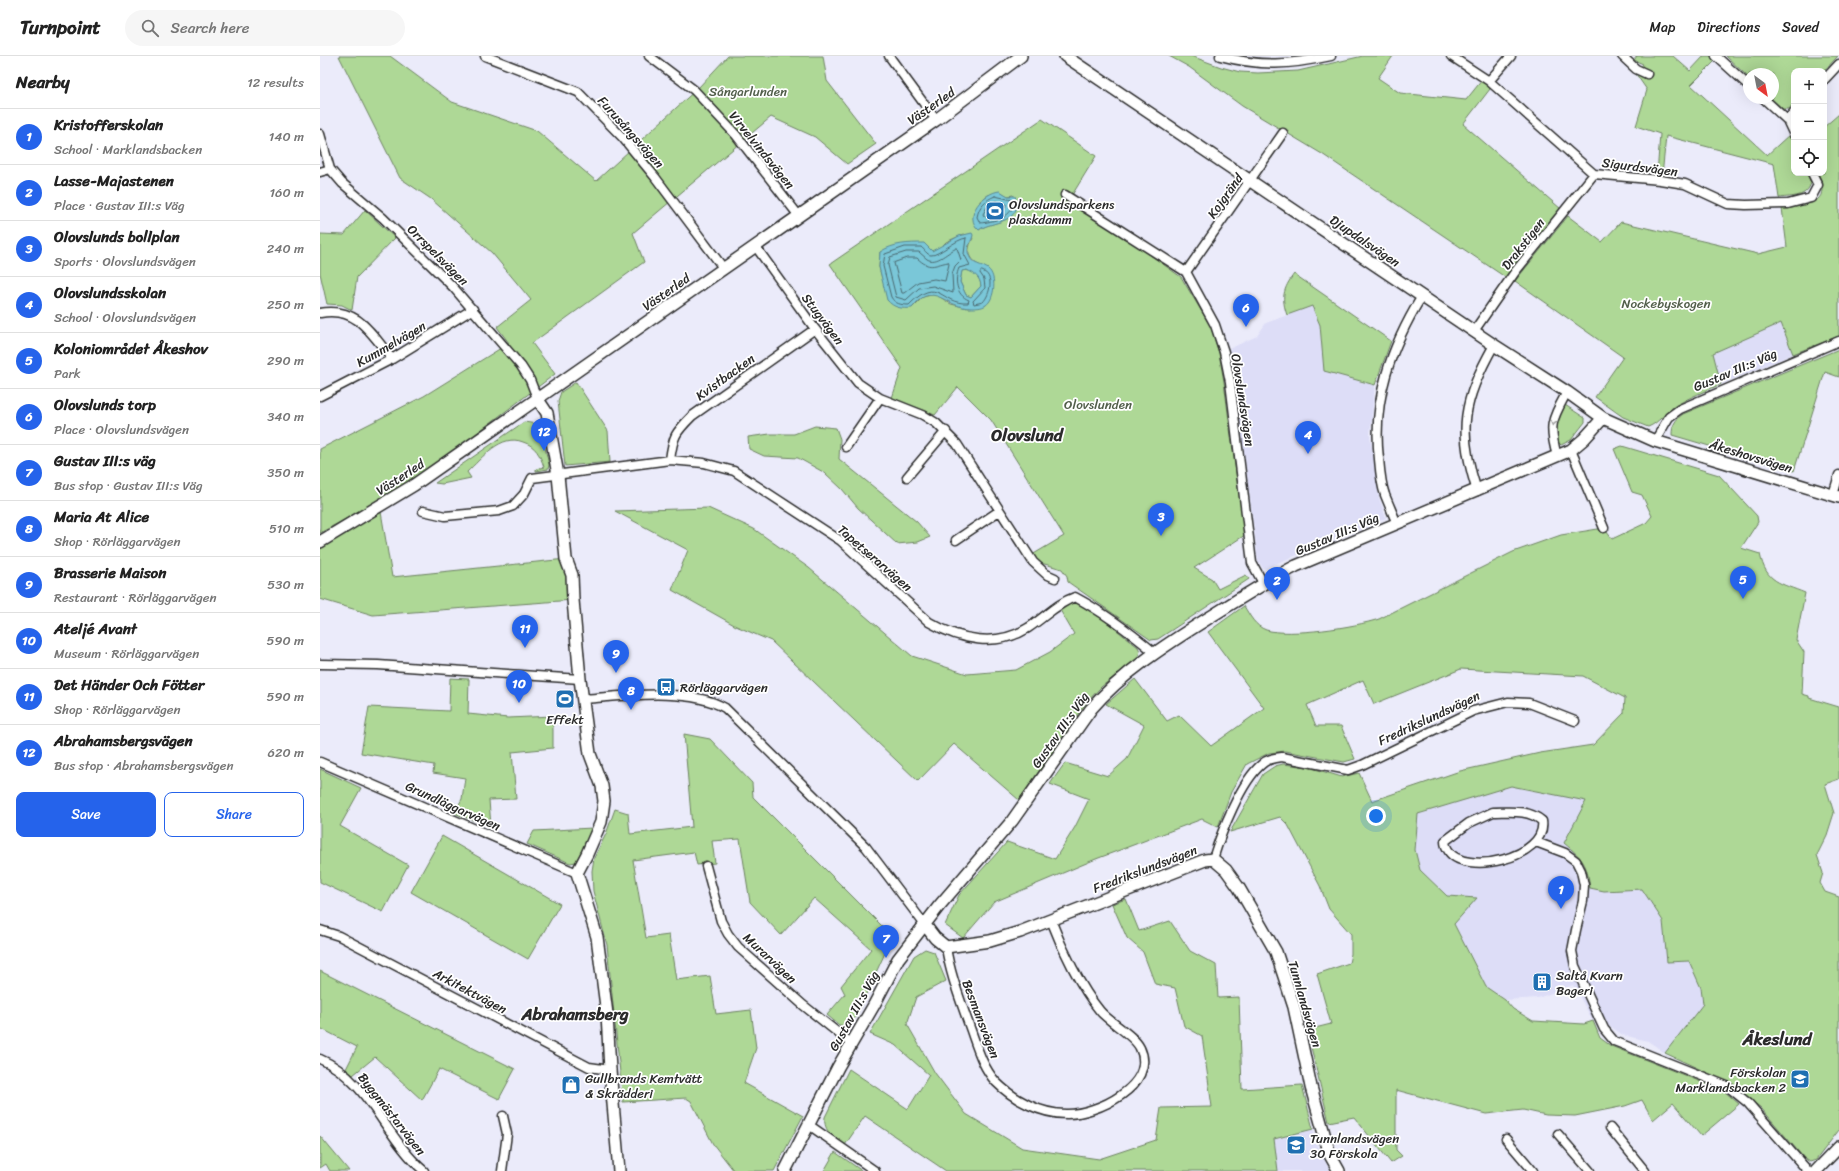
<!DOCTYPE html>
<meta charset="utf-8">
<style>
body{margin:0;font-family:Sriracha,sans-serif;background:#f6f6f6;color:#222}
.controls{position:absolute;right:12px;top:12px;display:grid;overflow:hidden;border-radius:8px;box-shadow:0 4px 16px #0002}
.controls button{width:36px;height:36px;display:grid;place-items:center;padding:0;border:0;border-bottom:1px solid #e0e0e0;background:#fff;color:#222;font:20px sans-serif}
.compass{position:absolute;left:1423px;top:12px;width:36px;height:36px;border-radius:50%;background:#fff;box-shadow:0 4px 16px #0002;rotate:148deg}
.you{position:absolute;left:1056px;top:760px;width:14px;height:14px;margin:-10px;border:3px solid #fff;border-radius:50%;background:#1a73e8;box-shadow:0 0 0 6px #1a73e833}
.badge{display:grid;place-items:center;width:26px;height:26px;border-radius:50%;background:#2563eb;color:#fff;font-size:13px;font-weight:700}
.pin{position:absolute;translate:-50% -33px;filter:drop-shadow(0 1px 2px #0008)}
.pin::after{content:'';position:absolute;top:21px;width:14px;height:12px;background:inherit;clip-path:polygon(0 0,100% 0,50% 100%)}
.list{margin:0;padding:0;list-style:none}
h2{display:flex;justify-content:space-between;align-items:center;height:52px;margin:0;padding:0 16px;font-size:17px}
h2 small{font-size:13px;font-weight:400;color:#767676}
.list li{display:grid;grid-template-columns:26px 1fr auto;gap:12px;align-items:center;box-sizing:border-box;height:56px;padding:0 16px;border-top:1px solid #e0e0e0}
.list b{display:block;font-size:15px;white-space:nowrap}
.list p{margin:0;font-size:13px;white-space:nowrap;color:#767676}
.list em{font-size:13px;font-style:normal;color:#767676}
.actions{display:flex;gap:8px;padding:12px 16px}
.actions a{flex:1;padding:9px 0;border:1px solid #2563eb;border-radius:8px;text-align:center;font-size:14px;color:#2563eb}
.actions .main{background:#2563eb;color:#fff}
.icon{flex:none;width:22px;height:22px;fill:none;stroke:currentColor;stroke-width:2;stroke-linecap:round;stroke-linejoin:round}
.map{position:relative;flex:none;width:1519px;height:1115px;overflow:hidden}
header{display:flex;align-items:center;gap:24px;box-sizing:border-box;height:56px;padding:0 20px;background:#fff;border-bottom:1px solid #e0e0e0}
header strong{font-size:19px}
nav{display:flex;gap:22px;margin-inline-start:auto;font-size:14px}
.search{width:280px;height:36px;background:#f6f6f6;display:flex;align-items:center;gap:10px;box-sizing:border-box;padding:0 14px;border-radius:22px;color:#767676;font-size:15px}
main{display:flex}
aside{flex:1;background:#fff}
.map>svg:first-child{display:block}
.built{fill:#ddddf7}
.green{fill:#aed896;stroke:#6c8260;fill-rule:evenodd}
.water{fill:#7ac7d8;stroke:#5a8993;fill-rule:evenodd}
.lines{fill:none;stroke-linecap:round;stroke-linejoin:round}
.shore{stroke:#4b6970;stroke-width:1}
.street-casing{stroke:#2b2b2b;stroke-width:11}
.secondary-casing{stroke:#2b2b2b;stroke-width:14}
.street{stroke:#fff;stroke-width:8}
.secondary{stroke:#fff;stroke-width:11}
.oneway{stroke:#a0a0a0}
.labels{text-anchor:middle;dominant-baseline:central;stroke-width:3.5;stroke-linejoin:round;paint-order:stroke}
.park-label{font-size:13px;fill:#525f4b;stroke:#fff}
.street-label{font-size:13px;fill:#2b2b2b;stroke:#fff}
.poi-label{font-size:13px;fill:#2b2b2b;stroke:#fff;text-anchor:start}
.district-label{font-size:17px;font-weight:bold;fill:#2b2b2b;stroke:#fff}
</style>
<header>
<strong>Turnpoint</strong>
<div class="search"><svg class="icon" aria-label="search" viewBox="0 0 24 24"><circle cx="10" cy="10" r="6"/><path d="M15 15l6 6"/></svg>Search here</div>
<nav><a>Map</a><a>Directions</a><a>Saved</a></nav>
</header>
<main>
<aside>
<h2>Nearby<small>12 results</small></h2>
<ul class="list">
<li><span class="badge">1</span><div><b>Kristofferskolan</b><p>School · Marklandsbacken</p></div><em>140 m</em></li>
<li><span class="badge">2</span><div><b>Lasse-Majastenen</b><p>Place · Gustav III:s Väg</p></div><em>160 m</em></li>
<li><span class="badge">3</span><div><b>Olovslunds bollplan</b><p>Sports · Olovslundsvägen</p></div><em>240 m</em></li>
<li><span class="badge">4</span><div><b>Olovslundsskolan</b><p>School · Olovslundsvägen</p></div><em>250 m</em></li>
<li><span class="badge">5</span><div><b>Koloniområdet Åkeshov</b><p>Park</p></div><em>290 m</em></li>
<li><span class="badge">6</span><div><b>Olovslunds torp</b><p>Place · Olovslundsvägen</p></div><em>340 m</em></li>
<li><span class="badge">7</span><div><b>Gustav III:s väg</b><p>Bus stop · Gustav III:s Väg</p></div><em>350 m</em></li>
<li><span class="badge">8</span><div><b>Maria At Alice</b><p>Shop · Rörläggarvägen</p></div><em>510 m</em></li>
<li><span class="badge">9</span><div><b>Brasserie Maison</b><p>Restaurant · Rörläggarvägen</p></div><em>530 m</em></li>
<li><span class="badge">10</span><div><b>Ateljé Avant</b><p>Museum · Rörläggarvägen</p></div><em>590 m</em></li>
<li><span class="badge">11</span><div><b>Det Händer Och Fötter</b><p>Shop · Rörläggarvägen</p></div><em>590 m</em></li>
<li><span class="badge">12</span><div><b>Abrahamsbergsvägen</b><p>Bus stop · Abrahamsbergsvägen</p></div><em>620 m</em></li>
</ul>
<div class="actions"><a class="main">Save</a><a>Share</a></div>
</aside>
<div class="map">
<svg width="1519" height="1115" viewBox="0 0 1519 1115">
<rect width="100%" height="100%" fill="#ebebfa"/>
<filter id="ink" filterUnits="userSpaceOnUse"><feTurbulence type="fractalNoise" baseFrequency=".025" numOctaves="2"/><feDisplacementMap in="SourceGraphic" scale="8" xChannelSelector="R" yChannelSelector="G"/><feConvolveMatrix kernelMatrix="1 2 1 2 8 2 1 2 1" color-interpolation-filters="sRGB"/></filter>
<g filter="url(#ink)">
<path class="built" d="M992 250 1000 269 1004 315 1055 329 1050 379 1059 442 1066 462 943 513 938 504 915 326 909 293 937 280 946 267Z
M1461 267 1473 298 1401 328 1392 297Z
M1191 730 1267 745 1244 787 1259 800 1268 814 1270 832 1284 835 1322 833 1343 865 1347 906 1369 905 1381 932 1383 948 1345 997 1328 985 1303 979 1291 971 1273 965 1253 929 1218 942 1185 944 1166 931 1134 868 1156 842 1127 840 1100 814 1095 794 1098 758Z
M993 1073 999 1094 1010 1115H958L954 1083Z"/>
<path class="green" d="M19 0H70L132 46 217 75 276 125 378 32 408 0H503L507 25 556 88 527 108 495 81 451 61 313 177 324 206 212 287 235 318 88 429 0 477V393L104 340 189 287 177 271 211 244 172 197 111 143 80 122Z
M849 0H871L901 11 920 16 938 17 978 15 1043 0H1073L1058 22 1080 37 1146 44 1162 24 1170 33 1143 68 1241 153 1185 221 1002 98 922 50 869 11Z
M1317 0H1353L1370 15 1384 0H1391L1395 5 1371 29 1447 99 1470 78 1474 88V117H1487L1491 127C1486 142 1473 140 1459 142L1454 108 1346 80 1342 120 1337 119 1340 78 1316 70 1327 34 1316 18 1323 8 1314 4Z
M1406 0H1518L1504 15H1474V47L1469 53H1463L1451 42H1453V18H1429V22Z
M1519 58V280L1473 298 1461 267 1393 297 1401 328C1386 335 1369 341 1355 350 1345 356 1339 367 1328 371L1303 361 1275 341 1303 301 1195 225 1248 160 1282 186 1301 166 1438 198 1467 191 1462 152C1487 147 1512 151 1498 117H1504V71Z
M722 63 776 100 749 144 791 171 861 221 891 271 899 297 904 326 913 396 925 479 874 512 892 523 898 533 926 519 929 523 838 583 831 584 748 526 747 520 742 513 721 507 712 499 744 480 671 364 638 331 615 359 572 342 582 312 510 208ZM680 136 688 140 693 139 696 144C697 170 671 164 659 174L656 168 660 145 668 139ZM644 178 653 182C643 200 652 207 668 213L666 249 648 252 631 248 615 238 603 241 592 252 562 222 559 211 560 196 611 195 619 193 626 186Z
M45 154 75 182 37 221 32 254 22 249 7 248 0 217V178L24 179Z
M642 214C653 214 660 220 661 230L651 241 646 239 640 226Z
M974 218 1071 285 1055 329 1004 315 1000 269 992 250 967 259C961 242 963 233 974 218Z
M1519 293V321L1505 316 1474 415 1352 379C1352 369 1355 364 1363 358Z
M256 326 288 375 290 406 245 410 238 345 241 336Z
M1245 349 1265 362V366L1251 384 1241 389 1236 384C1235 371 1238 361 1245 349Z
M204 366 217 368 222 379 229 409 228 413 216 415V413L224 411C220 399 216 390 203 386 181 377 162 402 147 416L151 422 122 428 115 427Z
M495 370 516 372 520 383 519 403 597 466 610 481 598 486 577 488 538 452 522 433 505 417 478 402 444 400 429 393 428 381 450 378H474Z
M1302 390 1399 419 1437 460 1438 466 1421 492 1440 498C1446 527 1461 527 1485 537L1476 584 1484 596 1482 638 1489 640V642L1519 651V723L1505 728 1514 757 1507 779 1497 799 1503 817 1500 827 1505 836 1519 841V1074L1496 1104 1490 1106 1484 1102 1441 1052 1409 1027 1345 997 1383 948 1381 932 1369 905 1347 906 1343 865 1322 833 1284 835 1270 832C1267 807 1263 803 1244 787L1266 745 1191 730 1098 758 1095 794 1100 814 1127 840 1157 842 1134 868 1166 931 1185 944 1193 953 1213 965 1264 968 1273 965 1280 982 1291 990 1404 1035 1419 1048 1381 1080 1353 1047 1333 1064 1322 1044 1305 1050 1255 1060 1226 1059 1203 1054 1166 1058 1076 1034V1094L1082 1100 1071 1107 1034 1061 1009 1066 987 974 1011 968 997 918 1029 907 1031 898V878L1009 853 1000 830 968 769 960 761 910 776 943 718 955 710 963 708 988 711 1022 721 1039 717 1052 745 1140 715 1220 697 1273 689 1304 657 1305 642 1263 620 1141 613 1054 648 1043 624 987 649 996 670H1021L1035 703 1024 706 965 695 949 697 927 708 911 736 898 771 882 763 776 803 674 846 643 882 625 869 639 839 687 786 735 803 755 771 769 743 730 728 745 707 788 720 807 703 824 669 786 648 815 623 847 665 859 659 891 690 944 652 888 576 924 550C930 560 935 570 946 574 970 581 1035 571 1059 563L1193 496 1241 479 1284 472 1292 483 1326 467 1332 460 1322 439 1312 436 1294 393Z
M60 450 72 521 246 503 253 544 53 559 0 543V483Z
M388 452 434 473 489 512 592 600 647 618 696 614 730 596 754 578 740 554 755 541 818 591 820 595 818 602 781 631 766 647 699 744 634 688 598 725 451 585 416 570 352 534 368 494 295 455Z
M130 622 149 623 148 658 188 662 233 660V692L192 696 196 743 169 744 171 771 134 757 142 743 145 722 113 717 114 709 41 697 49 651 129 655Z
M364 678 390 683 432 727 433 741 576 884 565 897 535 962 527 970 519 969 507 959 525 938 521 930 551 893 494 842 461 879 430 846 420 783 392 785 395 807 377 809 374 796 313 804 326 882 349 879 356 924 390 920 396 958 431 954 436 992 424 1027 483 1060 454 1115H414L393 1088 371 1045 366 1042 303 1046 287 889 273 835 272 815 274 802 286 778 295 753 308 757 310 778 372 771Z
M0 713 41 732 20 770 88 809 63 856 0 826Z
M273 772 256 806 250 807 207 788 214 775Z
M122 780 240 848 208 903 91 836Z
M806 843 819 875 850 865 870 895 896 909 898 942 919 941 922 1033 982 1029 993 1073 954 1083 958 1115H626L545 1060 525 1089C514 1081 503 1076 505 1061L529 1013 588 1053 609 1019 575 989 550 978 594 900 605 893 614 896 626 925 596 941 587 968 615 1017 646 1058 702 1092 779 1103 836 1084 841 1052 892 1051 882 980 864 970 855 932 835 928 823 896 807 882 792 848Z
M0 915 195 1013 179 1043 119 1013 102 1044 55 1001 33 1019 26 1013 37 991 0 972Z
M0 1080 29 1115H10L6 1108 0 1112Z
M515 1096 542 1115H504Z"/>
<path class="water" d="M680 135 688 140H695C705 168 669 165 659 174 642 160 664 136 680 135Z
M652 177 653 179C652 185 647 190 648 196 651 210 660 207 668 213 677 220 675 243 666 249 662 252 656 252 651 252 625 252 613 223 592 252 581 253 574 252 567 244L559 211 560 196C573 187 589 187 604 187L612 195 639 180ZM647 214C655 218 660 221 661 230L651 241 646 239 640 226 642 215Z"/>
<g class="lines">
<path class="shore" d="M675 140 692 144C697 161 672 166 660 167L657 161C659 150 665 144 675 140Z
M676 145 686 148 685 152 677 159 664 160 663 158 667 151Z
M646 182 644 198 650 209 639 212C634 224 636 239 649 244L648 247C620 249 619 218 589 249 581 249 575 248 571 241L563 210 565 198 585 191H601C604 193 607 199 611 199 618 200 636 183 646 182Z
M637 192 641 204 635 210 632 218 633 237 613 230 599 232 586 244 576 241 568 209 570 201 586 196H599C602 198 604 201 607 203 617 209 628 195 637 192Z
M587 202H597C610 214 613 209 628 206L629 208 625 225 614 223 598 226 584 237H582L574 207Z
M662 215C675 219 670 239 663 246L654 248 653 245 665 232 664 223 660 217Z"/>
<g class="street-casing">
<path id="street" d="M165 0 258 36 303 82 335 121 404 213
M329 0 374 34 416 79 479 160
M569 0 616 64
M900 0C941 11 970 9 1011 0
M1131 0 1169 25 1274 118 1340 124 1365 128 1408 148 1426 149 1468 148 1491 142 1498 129 1492 117
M1302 0 1316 13 1327 18
M1396 0 1429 30
M1504 24 1519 8
M1169 25 1191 0
M1443 42 1467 64 1474 56
M1467 64 1474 79
M0 78 10 113 22 127 63 162 133 231 201 310 210 324 217 342
M0 116 10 113
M745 139 866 216 895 269 904 296 910 326 932 507 943 527
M436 191 495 273 538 327 560 342 603 359 616 367 637 388 713 506 726 518 735 522
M866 216 963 77
M0 257C37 250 51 277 72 303
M1154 275 1195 216 1274 118
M0 340 72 303 153 253
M1335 385 1349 361 1360 353 1519 285
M526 391 560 342
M1251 394 1284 472
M1237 400C1228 368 1232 364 1247 336
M350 404C353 380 355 377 372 360L495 273
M587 421 626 375
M1157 435C1137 374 1143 344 1174 289
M1513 439 1519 419
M103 455 125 460 179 455 193 450 204 438 212 422 350 404 384 407 414 415 521 485 609 566C640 584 676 592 708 572 724 562 737 547 755 541 783 556 810 576 835 597
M1077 468C1073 458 1069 449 1065 439 1061 428 1060 415 1059 403 1052 343 1071 291 1102 240
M636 484 679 455
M0 608 58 609 260 623
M263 643C303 640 370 631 405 652L546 791 605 869
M0 706 257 817
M1173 756C1190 756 1208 753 1222 765 1228 802 1143 821 1128 794 1126 791 1125 788 1125 785L1149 767Z
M1216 786 1245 797 1256 805 1261 815 1264 829 1263 845 1256 874 1252 895 1255 910 1284 973 1294 985 1407 1030 1428 1047 1488 1115
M893 803C901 777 921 725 942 708 947 703 954 702 962 701L1028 714 1042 709 1153 655 1188 646 1209 647 1255 665
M386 810 401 865 408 878 418 891 483 949 532 988
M0 874 19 880 269 1011 290 1014
M626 891C630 918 640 943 649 969 656 988 662 1011 676 1026 694 1044 721 1058 746 1058 776 1059 838 1029 820 992 814 979 790 967 780 955 761 932 742 893 731 864
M0 1003C48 1023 66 1083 104 1115
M489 1069 555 1115
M1290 1072 1325 1115
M1238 1078 1270 1115
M1186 1083 1213 1115
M182 1115 187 1078 183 1060"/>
</g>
<g class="secondary-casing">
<path id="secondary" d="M745 0 1174 289 1247 336 1283 362 1335 385 1519 441
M217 342 227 357 238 419 246 503 252 519 253 544 260 623 270 698 282 730 284 745 281 766 267 798 257 817 277 881 287 958 290 1014 299 1115
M0 486 94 429 616 64 701 0
M605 869 615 882 626 891 670 885 700 876 885 804 893 803 906 814 919 832 956 896 974 951 991 1031 1010 1099 1019 1115
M465 1115 518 1011 554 949 578 903 619 850 692 765 771 653C802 617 847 588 887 563 916 545 945 526 976 510L1251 394 1264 383 1283 362
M1496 1115 1519 1091"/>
</g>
<use href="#street" class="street"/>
<use href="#secondary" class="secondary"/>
</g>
<defs><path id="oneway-chevron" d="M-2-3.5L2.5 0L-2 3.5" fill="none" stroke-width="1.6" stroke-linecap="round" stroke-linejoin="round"/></defs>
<use class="oneway" href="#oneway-chevron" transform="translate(1233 367) rotate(103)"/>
</g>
<defs>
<g id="stadium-square" transform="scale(1)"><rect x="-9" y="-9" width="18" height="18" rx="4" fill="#1f6fb2" stroke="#fff"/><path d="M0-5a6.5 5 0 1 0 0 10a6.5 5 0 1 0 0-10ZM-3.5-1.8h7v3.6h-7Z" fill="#fff"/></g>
<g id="bus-square" transform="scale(1)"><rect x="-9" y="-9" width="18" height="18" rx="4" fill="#1f6fb2" stroke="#fff"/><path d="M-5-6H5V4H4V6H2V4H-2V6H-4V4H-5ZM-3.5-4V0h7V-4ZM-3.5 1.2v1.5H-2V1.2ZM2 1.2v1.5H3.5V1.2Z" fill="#fff"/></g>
<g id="building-square" transform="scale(1)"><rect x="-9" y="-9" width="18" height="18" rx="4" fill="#1f6fb2" stroke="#fff"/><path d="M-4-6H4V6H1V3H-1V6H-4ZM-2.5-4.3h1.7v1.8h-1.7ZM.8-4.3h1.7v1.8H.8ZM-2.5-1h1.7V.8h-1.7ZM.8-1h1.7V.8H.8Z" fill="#fff"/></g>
<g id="school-square" transform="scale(1)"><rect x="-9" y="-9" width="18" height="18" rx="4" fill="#1f6fb2" stroke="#fff"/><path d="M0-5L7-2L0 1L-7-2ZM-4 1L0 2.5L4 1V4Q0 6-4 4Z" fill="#fff"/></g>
<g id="shop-square" transform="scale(1)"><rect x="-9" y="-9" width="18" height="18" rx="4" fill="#1f6fb2" stroke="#fff"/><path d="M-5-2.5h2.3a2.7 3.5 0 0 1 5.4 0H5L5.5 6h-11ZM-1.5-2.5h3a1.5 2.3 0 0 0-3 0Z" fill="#fff"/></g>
</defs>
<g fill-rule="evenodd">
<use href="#stadium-square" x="675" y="155"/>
<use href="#bus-square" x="346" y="631"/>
<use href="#stadium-square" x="245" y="643"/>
<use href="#building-square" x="1222" y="926"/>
<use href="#school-square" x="1480" y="1023"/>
<use href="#shop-square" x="251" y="1029"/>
<use href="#school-square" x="976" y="1089"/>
</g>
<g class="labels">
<g class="park-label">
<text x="428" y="35">Sångarlunden</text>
<text x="1346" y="247">Nockebyskogen</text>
<text x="778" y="348">Olovslunden</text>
</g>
<g class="street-label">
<text transform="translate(611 50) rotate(-35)">Västerled</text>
<text transform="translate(311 76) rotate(48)">Furusångsvägen</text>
<text transform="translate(442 94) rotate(51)">Virvelvindsvägen</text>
<text transform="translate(1320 111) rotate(7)">Sigurdsvägen</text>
<text transform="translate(905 140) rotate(-55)">Kojgränd</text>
<text transform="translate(1045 185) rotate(34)">Djupdalsvägen</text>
<text transform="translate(1203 188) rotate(-52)">Drakstigen</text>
<text transform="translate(118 199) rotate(45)">Orrspelsvägen</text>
<text transform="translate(346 236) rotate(-35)">Västerled</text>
<text transform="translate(503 263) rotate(53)">Stugvägen</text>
<text transform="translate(71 288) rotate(-30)">Kummelvägen</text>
<text transform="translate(1415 314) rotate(-23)">Gustav III:s Väg</text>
<text transform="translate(405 321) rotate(-36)">Kvistbacken</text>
<text transform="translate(923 344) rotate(81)">Olovslundsvägen</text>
<text transform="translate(1431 400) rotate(17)">Åkeshovsvägen</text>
<text transform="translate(80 421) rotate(-33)">Västerled</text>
<text transform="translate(1017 478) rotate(-23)">Gustav III:s Väg</text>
<text transform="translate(555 502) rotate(41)">Tapetserarvägen</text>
<text transform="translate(1109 662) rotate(-25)">Fredrikslundsvägen</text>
<text transform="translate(740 674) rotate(-55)">Gustav III:s Väg</text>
<text transform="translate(133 750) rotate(24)">Grundläggarvägen</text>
<text transform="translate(825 813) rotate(-21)">Fredrikslundsvägen</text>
<text transform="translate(450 902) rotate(43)">Murarvägen</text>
<text transform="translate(150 935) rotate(28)">Arkitektvägen</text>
<text transform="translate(985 948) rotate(74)">Tunnlandsvägen</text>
<text transform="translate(534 955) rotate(-61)">Gustav III:s Väg</text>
<text transform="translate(661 963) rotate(69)">Besmansvägen</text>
<text transform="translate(72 1058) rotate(52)">Byggmästarvägen</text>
</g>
<g class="poi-label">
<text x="689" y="148">Olovslundsparkens<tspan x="689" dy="15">plaskdamm</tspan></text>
<text x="360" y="631">Rörläggarvägen</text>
<text x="245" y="663" text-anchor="middle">Effekt</text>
<text x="1236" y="919">Saltå Kvarn<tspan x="1236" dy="15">Bageri</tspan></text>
<text x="1466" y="1016" text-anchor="end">Förskolan<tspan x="1466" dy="15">Marklandsbacken 2</tspan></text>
<text x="265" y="1022">Gullbrands Kemtvätt<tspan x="265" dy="15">&amp; Skrädderi</tspan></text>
<text x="990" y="1082">Tunnlandsvägen<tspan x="990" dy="15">30 Förskola</tspan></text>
</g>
<g class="district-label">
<text x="707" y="379">Olovslund</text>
<text x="255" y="958">Abrahamsberg</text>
<text x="1457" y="983">Åkeslund</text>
</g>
</g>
</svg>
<div class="controls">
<button>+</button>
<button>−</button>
<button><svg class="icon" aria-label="locate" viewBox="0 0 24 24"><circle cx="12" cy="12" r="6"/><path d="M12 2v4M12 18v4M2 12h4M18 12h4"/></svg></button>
</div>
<svg class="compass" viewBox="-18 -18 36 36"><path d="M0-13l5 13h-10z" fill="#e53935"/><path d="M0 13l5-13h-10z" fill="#767676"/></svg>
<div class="you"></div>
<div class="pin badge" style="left:1241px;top:853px">1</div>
<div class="pin badge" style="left:957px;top:544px">2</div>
<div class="pin badge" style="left:841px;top:480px">3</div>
<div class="pin badge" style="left:988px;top:398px">4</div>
<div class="pin badge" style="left:1423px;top:543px">5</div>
<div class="pin badge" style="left:926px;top:271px">6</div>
<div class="pin badge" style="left:566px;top:902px">7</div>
<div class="pin badge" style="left:311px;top:654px">8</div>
<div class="pin badge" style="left:296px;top:617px">9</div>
<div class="pin badge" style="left:199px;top:647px">10</div>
<div class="pin badge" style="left:205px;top:592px">11</div>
<div class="pin badge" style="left:224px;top:395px">12</div>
</div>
</main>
